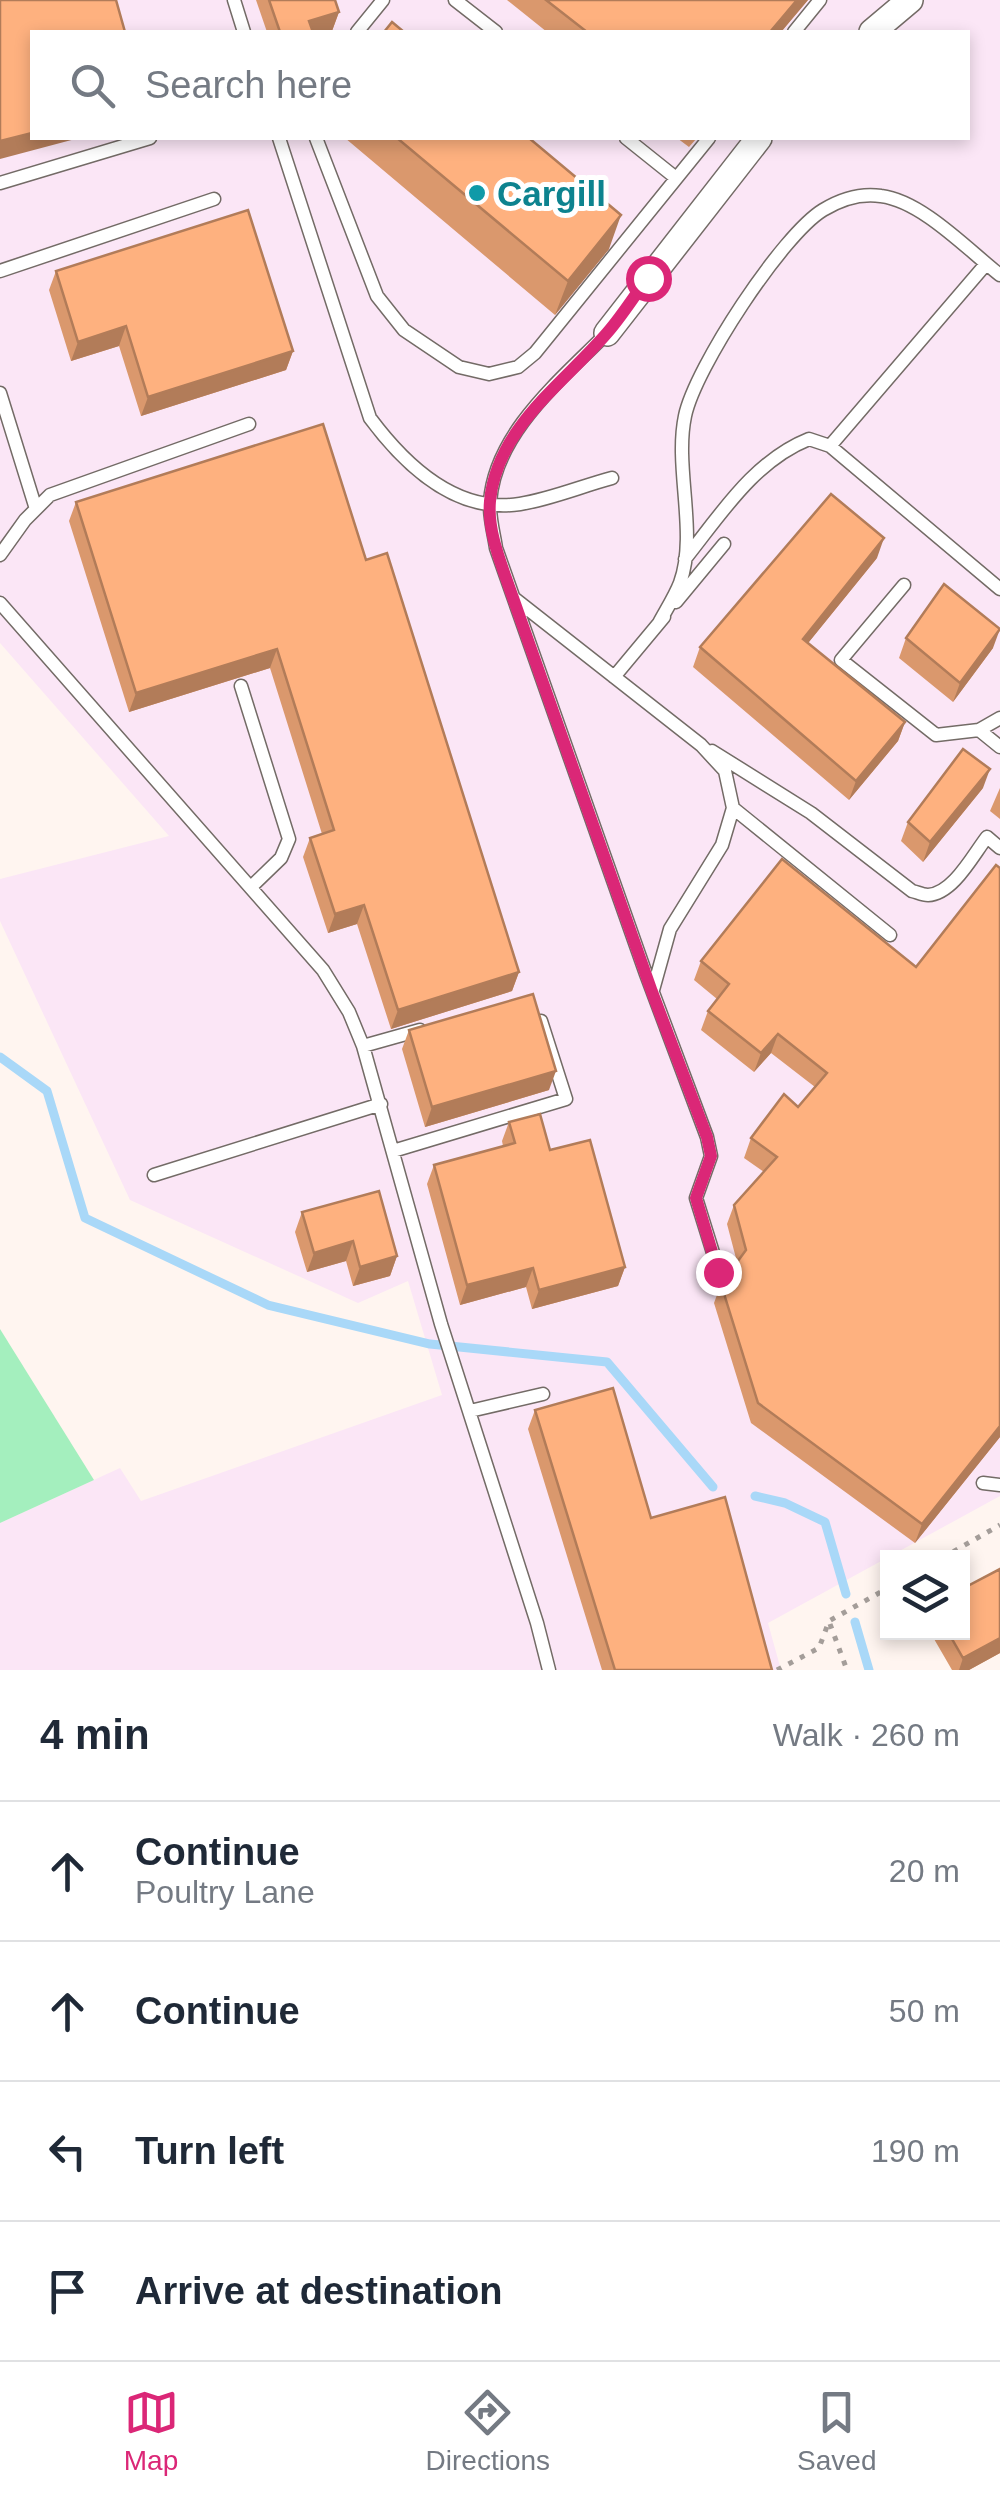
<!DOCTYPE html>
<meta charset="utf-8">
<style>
body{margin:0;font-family:Arial,sans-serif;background:#f6f6f7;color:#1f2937}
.controls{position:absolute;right:30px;bottom:30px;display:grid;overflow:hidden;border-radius:0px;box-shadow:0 5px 15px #0003}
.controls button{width:90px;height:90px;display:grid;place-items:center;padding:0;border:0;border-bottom:2px solid #e0e1e3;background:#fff;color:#1f2937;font:50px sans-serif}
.stop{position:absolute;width:30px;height:30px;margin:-22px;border:8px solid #db2777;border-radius:50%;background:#fff}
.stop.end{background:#db2777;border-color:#fff;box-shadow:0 2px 10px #0008}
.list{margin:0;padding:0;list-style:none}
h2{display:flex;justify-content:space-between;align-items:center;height:130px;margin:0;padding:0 40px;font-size:42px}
h2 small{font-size:32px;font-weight:400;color:#747a83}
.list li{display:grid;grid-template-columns:65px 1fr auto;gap:30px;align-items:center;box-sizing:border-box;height:140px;padding:0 40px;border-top:2px solid #e0e1e3}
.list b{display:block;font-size:38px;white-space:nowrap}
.list p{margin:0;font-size:32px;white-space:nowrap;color:#747a83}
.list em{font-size:32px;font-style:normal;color:#747a83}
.icon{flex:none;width:55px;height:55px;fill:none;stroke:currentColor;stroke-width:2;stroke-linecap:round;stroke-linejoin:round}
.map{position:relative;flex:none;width:1000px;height:1670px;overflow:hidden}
.search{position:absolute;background:#fff;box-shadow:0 5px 15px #0003;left:30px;right:30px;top:30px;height:110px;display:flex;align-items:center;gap:25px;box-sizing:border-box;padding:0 35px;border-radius:0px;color:#747a83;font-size:38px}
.sheet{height:690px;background:#fff}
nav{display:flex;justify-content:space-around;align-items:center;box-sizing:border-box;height:140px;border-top:2px solid #e0e1e3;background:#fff;font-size:28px;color:#747a83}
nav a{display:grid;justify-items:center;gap:5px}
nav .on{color:#db2777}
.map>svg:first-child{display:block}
.industrial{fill:#fbe6f6;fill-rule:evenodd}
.green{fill:#a4efbe}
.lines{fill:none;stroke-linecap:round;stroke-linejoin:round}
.stream{stroke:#a9d8f8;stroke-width:9}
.lane-casing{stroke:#736b66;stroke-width:15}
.street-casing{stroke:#736b66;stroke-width:28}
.path{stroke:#a49d99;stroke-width:5;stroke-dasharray:5 8;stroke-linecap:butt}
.lane{stroke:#fff;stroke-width:12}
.street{stroke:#fff;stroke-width:25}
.wall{fill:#da986d}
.shaded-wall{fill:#b27c59}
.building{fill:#feb17f;stroke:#b27c59;stroke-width:2.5}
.route{stroke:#db2777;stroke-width:12}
.culture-dot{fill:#0f9aa8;stroke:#fff;stroke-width:4}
.labels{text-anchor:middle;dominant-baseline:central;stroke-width:10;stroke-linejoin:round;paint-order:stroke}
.culture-label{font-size:35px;font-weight:bold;fill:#0d838f;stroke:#fff;text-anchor:start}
</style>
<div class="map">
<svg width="1000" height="1670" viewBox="0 0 1000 1670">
<rect width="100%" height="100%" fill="#fff5f0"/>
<path class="industrial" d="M0 0H1000V1496L768 1623 781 1670H0V1523L120 1468 141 1501 442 1395 408 1281 358 1303 130 1200 0 921V879L169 836 0 643ZM32 32H968V138H32Z"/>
<path class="green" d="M0 1329 94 1480 0 1523Z"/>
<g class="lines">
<path class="stream" d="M0 1057 47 1091 85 1218 268 1305 430 1344 607 1362 713 1487
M755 1496 785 1503 825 1522 846 1594
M855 1622 869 1670"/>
<g class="lane-casing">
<path id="lane" d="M234 0 244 32
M455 0 496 32
M357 32 383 0
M794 32 820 0
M279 138 370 418C405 465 456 514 520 504 551 499 582 486 612 478
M316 138 377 296 404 330 459 367 489 374 518 367 535 353 709 138
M626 138 676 178
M0 183 150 138
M0 271 214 199
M607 333C562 379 495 432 490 502 489 517 494 534 496 548L646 974 707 1137 711 1156 696 1198 719 1272
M0 393 36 509
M830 446 986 264
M0 555 25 520 50 495 249 424
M685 559C721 514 754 461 809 439L830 446 1000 589
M904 585 841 660 936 735 979 730 1000 718
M515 599 701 745 725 771 733 808 722 845 670 929 653 990
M676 602 724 544
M0 603 323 970 349 1012 363 1046 441 1324 537 1623 549 1670
M659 623C666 610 675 596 680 583 698 533 674 468 685 416 695 368 782 235 823 210 841 199 861 193 881 196 922 201 968 250 1000 275
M614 677 664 617
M241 686 289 839 281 858 251 887
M979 730 1000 747
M712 751 811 813 912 891C917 892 922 895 928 895 953 894 973 855 987 837L1000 848
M733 808 890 935
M363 1046 420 1030
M393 1151 566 1099 541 1021
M154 1175 381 1104
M470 1411 543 1394
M983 1483 1000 1485"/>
</g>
<g class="street-casing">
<path id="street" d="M872 32 910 0
M607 333 759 138"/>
</g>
<path class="path" d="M942 1558 1000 1525
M830 1624 847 1670
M777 1670 819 1648 829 1621 888 1588"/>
<use href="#lane" class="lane"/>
<use href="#street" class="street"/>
</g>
<path class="wall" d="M256 0H335L339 12 332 31 327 32H267Z
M507 0H808L781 32H547Z
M345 138H529L609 249 555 315Z
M677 138H697L689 147Z
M56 271 293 351 286 370 141 416 119 346 71 361 49 290Z
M76 502 366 560 519 972 512 991 391 1029 357 924 328 933 303 857 310 838 322 834 270 668 129 712 69 521Z
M877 558 808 643 905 722 898 741 849 800 693 667 700 647Z
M906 638 993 648 953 702 899 658Z
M983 788 923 862 901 841 908 822Z
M1000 788V819L990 811Z
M782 859 1000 1437 915 1543 751 1423 714 1303 721 1284 737 1262 727 1224 734 1205 764 1172 744 1158 751 1138 798 1107 815 1087 771 1053 754 1072 701 1030 708 1011 717 999 694 980 701 961Z
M409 1030 549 1090 425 1127 402 1049Z
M509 1122 550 1150 625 1267 618 1286 532 1309 526 1287 460 1305 427 1184 434 1165 503 1146 502 1141Z
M302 1212 397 1256 390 1276 353 1286 346 1261 307 1272 295 1232Z
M535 1410 651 1518 772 1670H602L528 1429Z
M1000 1569V1653L969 1670H952L930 1632H962Z"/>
<path class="shaded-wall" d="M797 0H808L781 32H770Z
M339 12 332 31 327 32H305L309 21Z
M32 133V138H79L0 159V141Z
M621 215 609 249 555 315 568 281Z
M126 326 119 346 71 361 78 342Z
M293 351 286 370 141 416 148 397Z
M884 538 877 558 796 658 803 639Z
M1000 629 993 648 953 702 960 683Z
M277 649 270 668 129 712 136 693Z
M905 722 898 741 849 800 856 781Z
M990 769 983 788 923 862 930 842Z
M364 905 357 924 328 933 335 914Z
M519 972 512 991 391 1029 398 1010Z
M778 1034 771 1053 754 1072 761 1053Z
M556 1071 549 1090 425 1127 432 1107Z
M353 1241 346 1261 307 1272 314 1253Z
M397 1256 390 1276 353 1286 360 1267Z
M625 1267 618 1286 532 1309 539 1290Z
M533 1268 526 1287 460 1305 467 1285Z
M1000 1426V1437L915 1543 922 1524Z
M1000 1638V1653L969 1670H959L963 1658Z"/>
<path class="building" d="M0 0H116L125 32H32V133L0 141Z
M269 0H335L339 12 309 21 313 32H280Z
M546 0H797L770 32H587Z
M392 22 404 32H384Z
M397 138H529L621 215 568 281Z
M248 210 293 351 148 397 126 326 78 342 56 271Z
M323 424 366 560 387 553 519 972 398 1010 364 905 335 914 310 838 334 830 277 649 136 693 76 502Z
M831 494 884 538 803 639 905 722 856 781 700 647Z
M944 584 1000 629 960 683 906 638Z
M963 749 990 769 930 842 908 822Z
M782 859 916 967 996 865 1000 868V1426L922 1524 758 1403 721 1284 746 1250 734 1205 777 1157 751 1138 784 1094 798 1107 827 1073 778 1034 761 1053 708 1011 729 984 701 961Z
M533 994 556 1071 432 1107 409 1030Z
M540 1114 550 1150 590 1140 625 1267 539 1290 533 1268 467 1285 434 1165 515 1143 509 1122Z
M379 1191 397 1256 360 1267 353 1241 314 1253 302 1212Z
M613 1388 651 1518 725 1497 772 1670H615L535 1410Z
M1000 1569V1638L963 1658 948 1632H962V1589Z"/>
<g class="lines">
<path class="route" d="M648 278C634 296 622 316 607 333 563 384 497 428 490 501 487 533 503 568 513 598L652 992 707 1137 711 1156 696 1198 718 1272"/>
</g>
<circle class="culture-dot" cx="477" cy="193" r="10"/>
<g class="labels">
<g class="culture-label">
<text x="497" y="193">Cargill</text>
</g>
</g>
</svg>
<div class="controls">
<button><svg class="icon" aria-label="layers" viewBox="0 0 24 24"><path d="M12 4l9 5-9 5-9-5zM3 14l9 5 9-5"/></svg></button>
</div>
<div class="stop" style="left:648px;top:278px"></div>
<div class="stop end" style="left:718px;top:1272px"></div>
<div class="search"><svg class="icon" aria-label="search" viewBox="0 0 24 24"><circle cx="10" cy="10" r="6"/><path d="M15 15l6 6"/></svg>Search here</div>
</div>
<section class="sheet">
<h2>4 min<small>Walk · 260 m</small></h2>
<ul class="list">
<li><svg class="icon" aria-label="ahead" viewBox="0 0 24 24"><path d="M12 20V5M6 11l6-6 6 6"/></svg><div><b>Continue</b><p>Poultry Lane</p></div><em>20 m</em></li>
<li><svg class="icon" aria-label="ahead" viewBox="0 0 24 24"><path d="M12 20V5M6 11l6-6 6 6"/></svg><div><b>Continue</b></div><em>50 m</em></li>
<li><svg class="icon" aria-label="left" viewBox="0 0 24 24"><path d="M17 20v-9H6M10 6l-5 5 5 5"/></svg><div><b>Turn left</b></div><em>190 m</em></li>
<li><svg class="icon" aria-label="arrive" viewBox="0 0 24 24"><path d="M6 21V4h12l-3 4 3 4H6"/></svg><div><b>Arrive at destination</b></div></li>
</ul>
</section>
<nav>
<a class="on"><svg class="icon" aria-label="map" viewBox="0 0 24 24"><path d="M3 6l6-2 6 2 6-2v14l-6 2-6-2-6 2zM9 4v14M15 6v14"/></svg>Map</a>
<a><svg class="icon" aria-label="directions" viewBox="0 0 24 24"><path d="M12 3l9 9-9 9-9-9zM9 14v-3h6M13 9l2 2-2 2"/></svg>Directions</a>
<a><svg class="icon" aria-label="saved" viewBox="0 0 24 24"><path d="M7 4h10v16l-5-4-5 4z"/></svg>Saved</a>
</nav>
